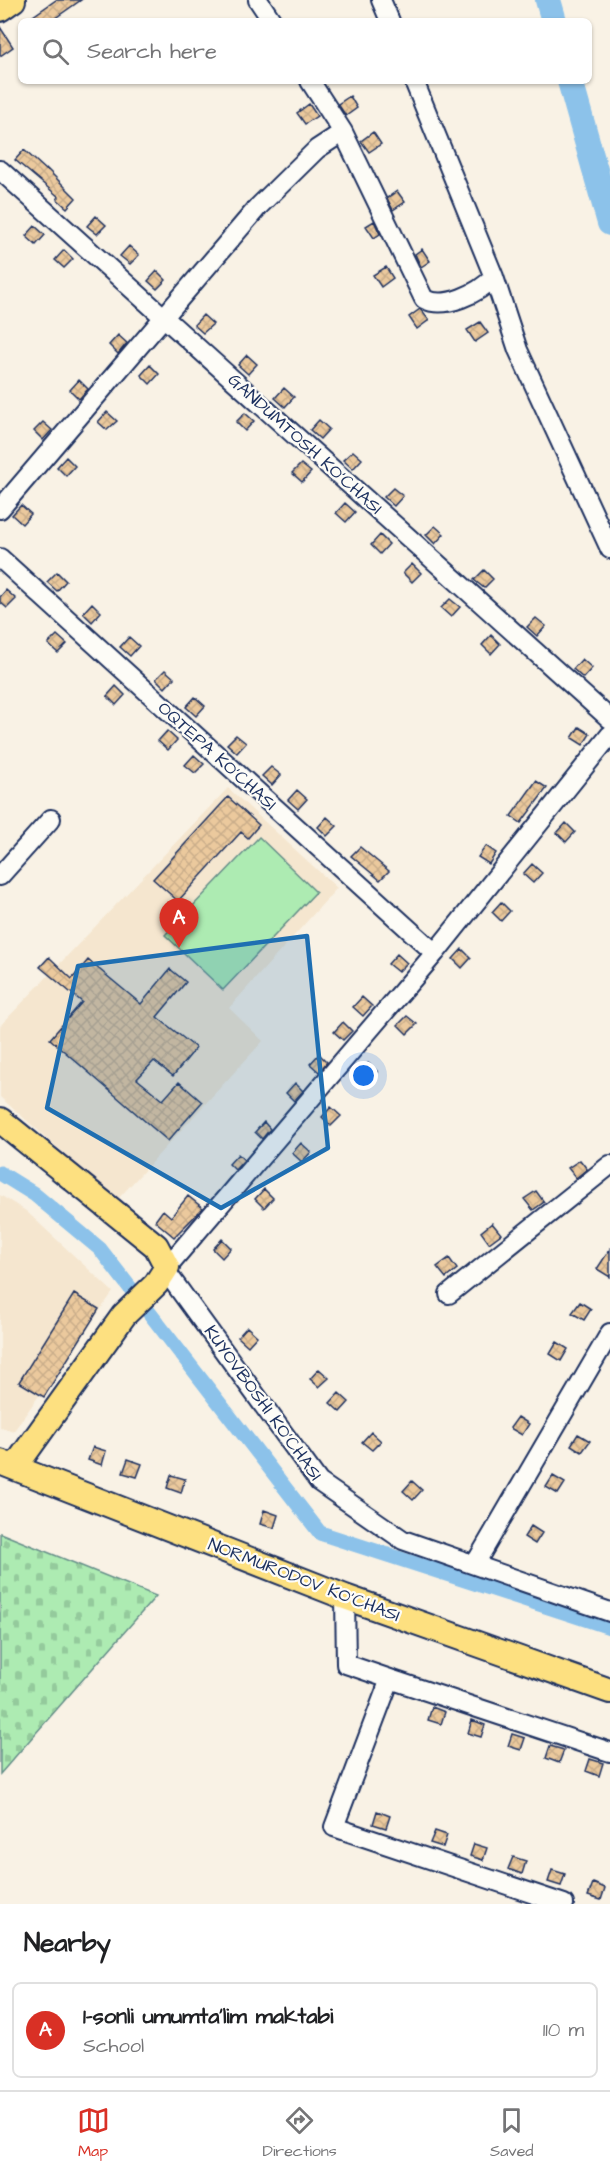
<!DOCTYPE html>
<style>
body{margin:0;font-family:"Architects Daughter",sans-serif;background:#f2f2f2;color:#202124}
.you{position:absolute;left:364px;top:1076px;width:21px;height:21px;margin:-15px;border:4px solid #fff;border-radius:50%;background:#1a73e8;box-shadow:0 0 0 9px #1a73e833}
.badge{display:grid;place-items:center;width:39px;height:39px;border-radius:50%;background:#d93025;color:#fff;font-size:20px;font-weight:700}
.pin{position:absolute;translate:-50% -50px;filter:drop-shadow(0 2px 3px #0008)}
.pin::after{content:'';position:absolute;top:32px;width:21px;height:18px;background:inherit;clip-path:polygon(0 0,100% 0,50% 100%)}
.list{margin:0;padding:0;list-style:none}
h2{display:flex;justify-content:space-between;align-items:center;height:78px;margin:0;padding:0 24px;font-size:26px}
h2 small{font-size:20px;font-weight:400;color:#757577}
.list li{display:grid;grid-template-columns:39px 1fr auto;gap:18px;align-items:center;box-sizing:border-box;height:96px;margin:0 12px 12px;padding:0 12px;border:2px solid #e0e0e0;border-radius:9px}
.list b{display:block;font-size:22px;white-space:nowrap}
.list p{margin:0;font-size:20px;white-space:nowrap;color:#757577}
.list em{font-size:20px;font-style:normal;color:#757577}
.icon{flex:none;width:33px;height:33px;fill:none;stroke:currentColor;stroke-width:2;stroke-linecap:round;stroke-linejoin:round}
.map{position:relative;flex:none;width:610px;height:1904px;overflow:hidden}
.search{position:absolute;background:#fff;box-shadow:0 2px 4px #0004;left:18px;right:18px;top:18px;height:66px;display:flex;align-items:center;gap:15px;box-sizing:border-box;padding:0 21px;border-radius:9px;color:#757577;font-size:22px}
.sheet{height:186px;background:#fff}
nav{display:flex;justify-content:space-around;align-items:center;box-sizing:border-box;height:84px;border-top:2px solid #e0e0e0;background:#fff;font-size:16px;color:#757577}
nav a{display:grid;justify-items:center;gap:3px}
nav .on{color:#d93025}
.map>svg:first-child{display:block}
.built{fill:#f5e6cf}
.cemetery{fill:url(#cemetery-stones);stroke:#648d88;stroke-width:1.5}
.pitch{fill:#adebb2;stroke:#648d88;stroke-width:1.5}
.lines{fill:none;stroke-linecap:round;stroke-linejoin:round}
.canal{stroke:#8cc2ea;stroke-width:15}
.river{stroke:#8cc2ea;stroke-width:26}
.building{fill:url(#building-cross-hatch);stroke:#1b2f5e;stroke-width:1.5}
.minor-casing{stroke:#1b2f5e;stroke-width:22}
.major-casing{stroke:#1b2f5e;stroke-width:28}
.minor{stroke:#fdfcf7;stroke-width:18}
.major{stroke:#fde080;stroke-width:24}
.marked{fill:#1f6fb2;fill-opacity:0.2;stroke:#1f6fb2;stroke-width:4.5;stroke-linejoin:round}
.labels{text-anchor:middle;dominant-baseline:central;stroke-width:4.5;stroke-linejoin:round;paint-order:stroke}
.street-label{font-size:18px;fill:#1b2f5e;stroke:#fdfcf7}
</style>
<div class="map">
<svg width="610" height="1904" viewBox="0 0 610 1904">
<defs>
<pattern id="cemetery-stones" width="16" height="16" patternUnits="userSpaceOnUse" patternTransform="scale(1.5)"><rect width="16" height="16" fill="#adebb2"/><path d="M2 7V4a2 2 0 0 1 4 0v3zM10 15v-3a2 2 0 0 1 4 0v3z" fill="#94ca9c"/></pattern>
<pattern id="building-cross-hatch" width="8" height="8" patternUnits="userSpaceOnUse" patternTransform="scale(1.5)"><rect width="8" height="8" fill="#ebc99d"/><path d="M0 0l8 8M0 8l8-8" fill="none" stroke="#c9ad8a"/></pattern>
</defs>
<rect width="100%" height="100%" fill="#f9f2e5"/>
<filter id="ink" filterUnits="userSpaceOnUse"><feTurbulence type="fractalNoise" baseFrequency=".0167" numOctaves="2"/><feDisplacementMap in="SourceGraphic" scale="12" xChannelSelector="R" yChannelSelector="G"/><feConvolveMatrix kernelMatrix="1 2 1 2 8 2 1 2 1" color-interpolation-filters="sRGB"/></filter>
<g filter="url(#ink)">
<path class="built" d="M228 788 337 888 229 1008 263 1041 117 1200 0 1097V1026Z
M0 1195 26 1211 113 1292 13 1432 0 1427Z"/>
<path class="cemetery" d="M0 1533 156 1596 0 1774Z"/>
<path class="pitch" d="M259 837 316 892 223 990 165 935Z"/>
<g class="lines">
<path class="canal" d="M0 1173 34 1194 100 1249 320 1533 610 1627"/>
<path class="river" d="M548 0 554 21
M570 81 610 223"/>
</g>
<path class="building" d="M56 0H81L51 21H26Z
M0 27 13 47 0 56Z
M350 96 357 108 346 116 338 104Z
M309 104 317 116 305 124 297 113Z
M373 132 381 144 369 152 361 141Z
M24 150 46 170 47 169 76 198 67 208 57 199 59 197 15 160Z
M397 191 405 202 393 210 387 198Z
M96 216 106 225 97 234 87 226Z
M374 221 380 234 374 238 366 226Z
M35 226 45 235 36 245 26 236Z
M129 246 139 255 130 264 120 256Z
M422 249 430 261 421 267 415 254Z
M64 250 73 259 64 268 55 260Z
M386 267 393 278 381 287 373 275Z
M157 271 166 280 157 289 148 281Z
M420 309 429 320 417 329 409 317Z
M203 315 213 324 203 333 194 325Z
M480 322 488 333 475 342 467 330Z
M118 335 127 343 118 354 109 345Z
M247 355 257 364 248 374 238 365Z
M150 365 159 374 150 384 141 375Z
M79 380 88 389 79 399 70 390Z
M284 388 294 397 285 407 275 398Z
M107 412 117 421 107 430 98 422Z
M245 413 254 421 245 431 236 422Z
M319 420 329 429 320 439 310 430Z
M43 422 52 430 43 440 34 431Z
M353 451 362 459 353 469 343 460Z
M66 457 75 466 66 476 57 467Z
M301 464 311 472 302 482 292 473Z
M393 488 403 496 394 506 384 497Z
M345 503 355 512 346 522 336 513Z
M21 505 31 514 22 524 12 515Z
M435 526 444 534 435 544 426 535Z
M380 535 389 544 380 554 371 545Z
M412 564 421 573 412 582 403 573Z
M484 570 493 579 484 588 474 580Z
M57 572 66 581 57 591 47 582Z
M6 590 16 599 7 608 0 602V597Z
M450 599 460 607 451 617 441 608Z
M92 603 101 612 92 622 83 613Z
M536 618 546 626 537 636 527 627Z
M57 635 67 644 58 653 48 644Z
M491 635 500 644 491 654 482 645Z
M129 637 139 646 130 656 120 647Z
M582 659 592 668 583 678 573 669Z
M165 670 174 678 165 688 156 679Z
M116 686 125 695 116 705 107 696Z
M195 697 205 706 196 716 186 707Z
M579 727 590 734 583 745 572 738Z
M167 731 177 740 168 750 158 741Z
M236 735 246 743 237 753 227 744Z
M194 755 204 764 195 773 185 765Z
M271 767 281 775 272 785 262 776Z
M536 781 547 788 521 823 511 816Z
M297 790 307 799 298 809 288 800Z
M228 797 259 825 248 838 241 832 178 901 153 879Z
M327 817 337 826 327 836 318 827Z
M566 823 575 832 566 842 557 833Z
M486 846 496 853 489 864 478 857Z
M360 847 389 871 380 880 351 856Z
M532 864 542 873 533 883 523 874Z
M501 902 510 911 501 921 492 912Z
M462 949 471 958 462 968 453 959Z
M397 954 407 963 398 972 388 964Z
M49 957 72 979 88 960 141 1004 170 969 186 982 157 1017 196 1048 173 1076 154 1061 137 1079 163 1100 179 1082 202 1102 168 1141 50 1039 82 1002 40 967Z
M362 997 372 1006 363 1016 353 1007Z
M407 1016 417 1024 407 1034 398 1025Z
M343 1022 352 1031 343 1040 334 1032Z
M319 1054 327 1062 319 1072 310 1064Z
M368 1063 378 1072 369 1081 359 1072Z
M295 1083 303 1091 294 1101 286 1093Z
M331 1107 341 1116 331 1126 322 1117Z
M264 1122 270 1129 262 1139 255 1132Z
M301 1143 311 1152 302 1162 292 1153Z
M238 1154 244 1160 235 1170 229 1164Z
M580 1160 587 1169 576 1178 568 1168Z
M264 1189 273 1198 264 1208 255 1199Z
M536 1191 544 1202 533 1210 524 1199Z
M188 1196 203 1208 174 1237 155 1221 163 1210 171 1217Z
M492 1223 501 1234 489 1243 481 1232Z
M222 1239 231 1248 222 1258 213 1249Z
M610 1249V1277L597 1269Z
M449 1258 457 1269 446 1278 437 1267Z
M74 1294 99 1309 44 1397 19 1382Z
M580 1302 591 1309 584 1320 572 1313Z
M247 1327 257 1336 248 1346 238 1337Z
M557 1342 568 1349 561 1361 550 1354Z
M319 1369 329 1378 319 1387 310 1379Z
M339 1393 349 1402 340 1412 330 1403Z
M518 1417 529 1424 522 1435 510 1428Z
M371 1432 381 1441 372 1450 362 1442Z
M578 1434 590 1441 582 1452 571 1445Z
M93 1447 106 1451 102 1465 88 1460Z
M128 1459 142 1464 137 1477 123 1473Z
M171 1475 185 1479 181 1493 167 1488Z
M553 1476 565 1483 558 1494 546 1487Z
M412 1481 422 1490 413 1500 403 1491Z
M264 1510 278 1515 274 1528 260 1524Z
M531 1526 542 1533 535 1544 524 1537Z
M432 1707 445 1712 441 1724 428 1720Z
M472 1720 485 1725 481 1737 468 1733Z
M512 1734 525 1738 521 1750 508 1746Z
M550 1746 564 1750 559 1763 546 1758Z
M590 1759 603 1763 599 1776 586 1771Z
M377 1811 390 1816 386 1828 373 1824Z
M435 1831 447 1835 443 1847 430 1843Z
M474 1844 487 1848 483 1860 470 1856Z
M513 1857 526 1861 522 1874 508 1869Z
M552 1870 565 1874 561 1886 548 1882Z
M593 1883 605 1888 601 1900 588 1896Z"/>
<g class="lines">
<g class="minor-casing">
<path id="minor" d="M258 0 272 21
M381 0 390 21
M414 81 494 277 518 350 610 549
M343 132 424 299C445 310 479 293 494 277
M0 170 610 719
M0 509 258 207 317 149 343 132 310 81
M0 558 435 953
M0 876 51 819
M167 1267 435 953 610 735
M165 1270 319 1482 403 1540 610 1612
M449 1294 610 1165
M475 1564 610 1333
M345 1597 346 1664 390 1679 334 1827 564 1904
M390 1679 610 1752"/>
</g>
<g class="major-casing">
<path id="major" d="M0 9 13 0
M0 1120 156 1246 167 1267 156 1284 124 1315 15 1467
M0 1462 345 1597 610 1691"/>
</g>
<use href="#minor" class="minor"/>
<use href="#major" class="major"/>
</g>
</g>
<path class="marked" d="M307 936 328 1148 221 1208 47 1108 78 966Z"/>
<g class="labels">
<g class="street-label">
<text transform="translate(305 444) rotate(42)">GANDUMTOSH KO'CHASI</text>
<text transform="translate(217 756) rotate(42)">OQTEPA KO'CHASI</text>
<text transform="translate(263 1403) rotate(54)">KUYOVBOSHI KO'CHASI</text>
<text transform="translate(304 1580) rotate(21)">NORMURODOV KO'CHASI</text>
</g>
</g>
</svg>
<div class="you"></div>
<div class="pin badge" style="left:179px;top:948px">A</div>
<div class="search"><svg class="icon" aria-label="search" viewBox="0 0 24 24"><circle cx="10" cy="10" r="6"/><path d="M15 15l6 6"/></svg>Search here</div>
</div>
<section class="sheet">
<h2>Nearby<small></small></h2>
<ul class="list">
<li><span class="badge">A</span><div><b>1-sonli umumta'lim maktabi</b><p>School</p></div><em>110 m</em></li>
</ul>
</section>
<nav>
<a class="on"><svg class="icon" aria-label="map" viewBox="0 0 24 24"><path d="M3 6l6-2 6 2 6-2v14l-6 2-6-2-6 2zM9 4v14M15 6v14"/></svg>Map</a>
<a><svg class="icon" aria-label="directions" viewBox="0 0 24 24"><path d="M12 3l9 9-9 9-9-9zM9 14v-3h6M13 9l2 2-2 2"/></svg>Directions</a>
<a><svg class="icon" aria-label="saved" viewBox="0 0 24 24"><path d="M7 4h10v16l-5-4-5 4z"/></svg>Saved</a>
</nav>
